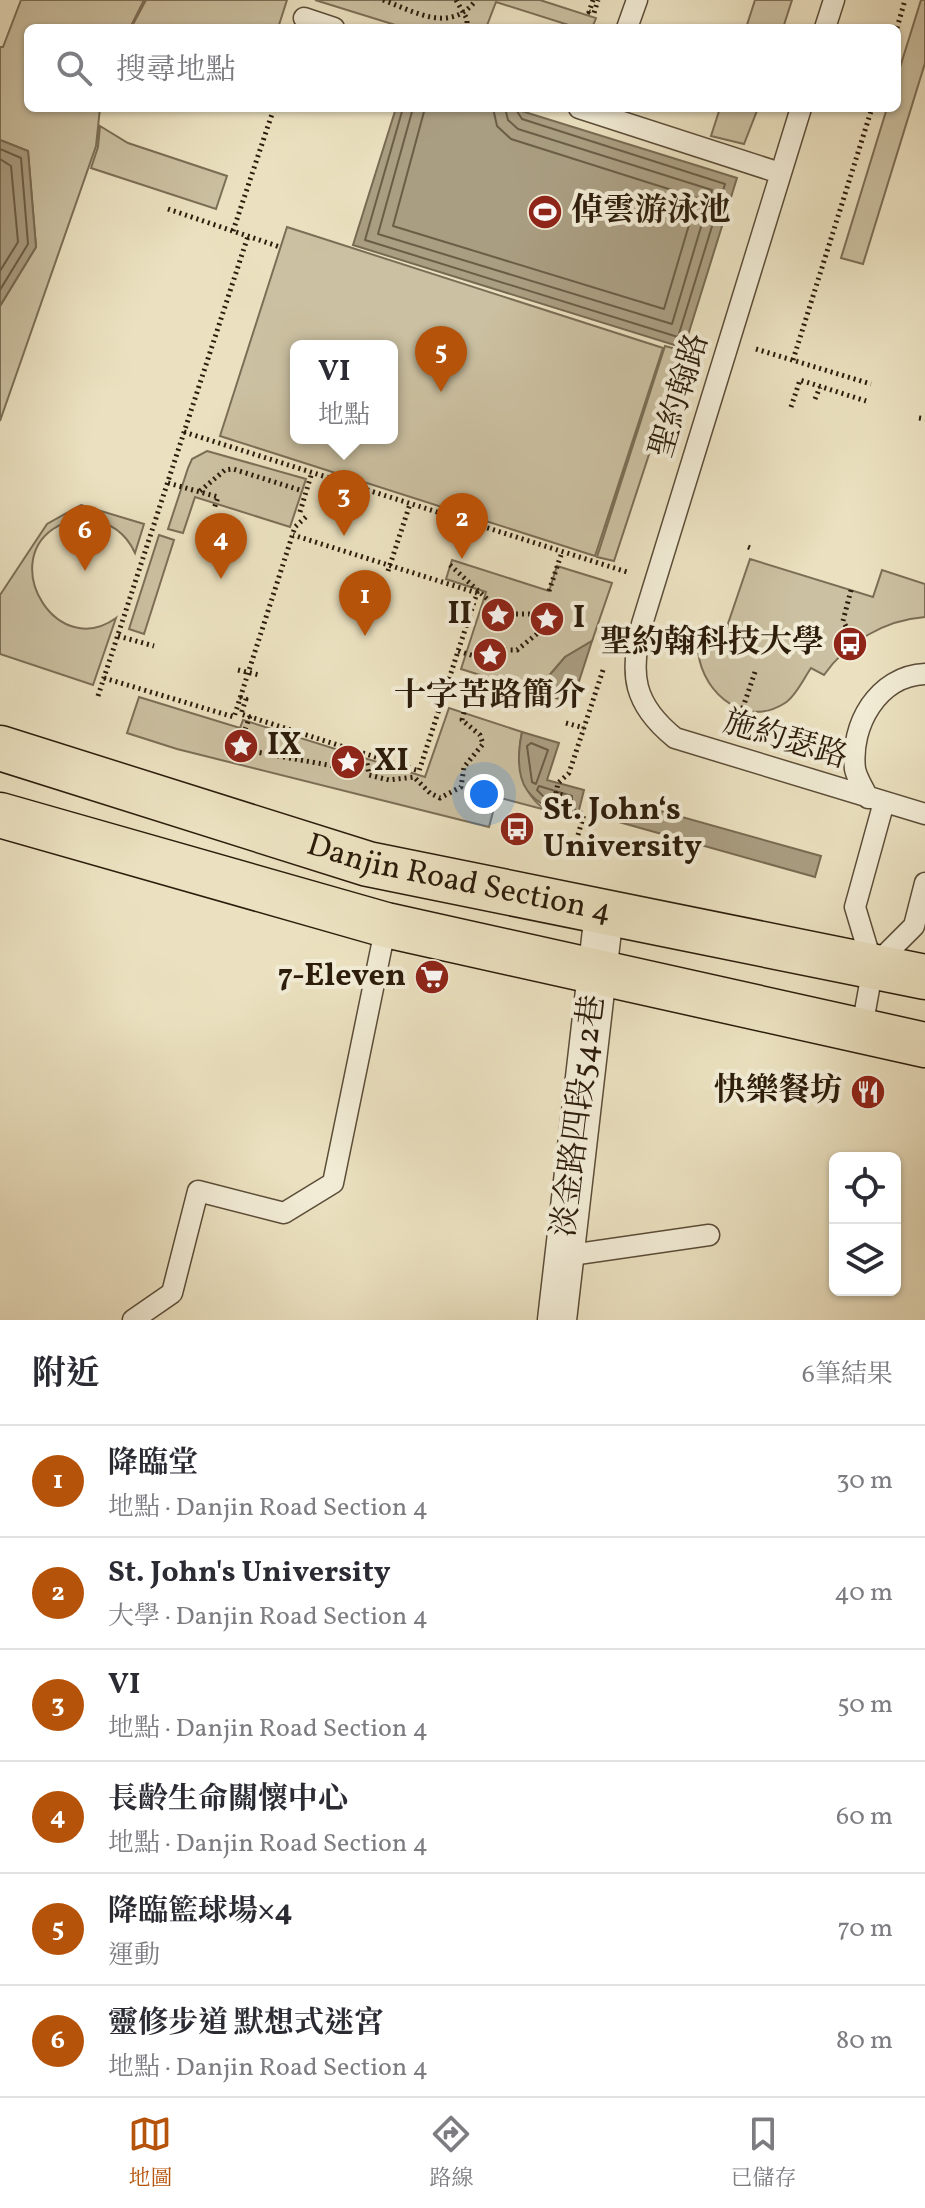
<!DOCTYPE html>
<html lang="zh-TW">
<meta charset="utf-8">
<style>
body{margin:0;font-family:Vollkorn,"Noto Serif TC",serif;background:#f7f7f7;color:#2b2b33}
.controls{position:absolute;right:24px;bottom:24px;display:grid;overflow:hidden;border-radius:12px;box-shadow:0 2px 6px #0004}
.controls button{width:72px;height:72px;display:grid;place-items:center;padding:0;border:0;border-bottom:2px solid #e1e1e2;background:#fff;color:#2b2b33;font:40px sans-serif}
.you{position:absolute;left:484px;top:794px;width:28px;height:28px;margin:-20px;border:6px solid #fff;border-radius:50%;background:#1a73e8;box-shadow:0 0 0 12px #1a73e833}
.badge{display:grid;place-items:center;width:52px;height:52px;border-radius:50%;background:#b45309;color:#fff;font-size:26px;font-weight:700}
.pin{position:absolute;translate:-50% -66px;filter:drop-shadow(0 2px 4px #0008)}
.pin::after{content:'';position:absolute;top:42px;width:28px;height:24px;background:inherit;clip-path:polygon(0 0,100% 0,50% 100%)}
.popup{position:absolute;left:290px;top:340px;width:108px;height:104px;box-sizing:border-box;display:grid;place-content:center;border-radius:12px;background:#fff;filter:drop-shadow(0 2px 6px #0005);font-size:26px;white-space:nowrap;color:#7c7c81}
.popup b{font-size:30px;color:#2b2b33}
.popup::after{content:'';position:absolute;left:50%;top:100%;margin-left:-16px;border:16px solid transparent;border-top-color:#fff}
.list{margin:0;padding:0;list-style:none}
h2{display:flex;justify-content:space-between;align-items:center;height:104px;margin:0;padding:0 32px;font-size:34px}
h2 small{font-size:26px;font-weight:400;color:#7c7c81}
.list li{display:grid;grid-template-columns:52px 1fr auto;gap:24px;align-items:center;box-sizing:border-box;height:112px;padding:0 32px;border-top:2px solid #e1e1e2}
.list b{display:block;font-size:30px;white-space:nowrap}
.list p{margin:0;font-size:26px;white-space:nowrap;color:#7c7c81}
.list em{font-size:26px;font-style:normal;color:#7c7c81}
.icon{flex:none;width:44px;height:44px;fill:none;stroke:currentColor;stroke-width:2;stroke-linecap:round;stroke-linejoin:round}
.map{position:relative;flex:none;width:925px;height:1320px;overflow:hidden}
.search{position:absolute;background:#fff;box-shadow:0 2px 6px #0004;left:24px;right:24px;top:24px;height:88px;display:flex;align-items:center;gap:20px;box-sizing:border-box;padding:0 28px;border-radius:12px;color:#7c7c81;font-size:30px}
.sheet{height:776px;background:#fff}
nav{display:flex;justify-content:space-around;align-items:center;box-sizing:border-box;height:112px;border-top:2px solid #e1e1e2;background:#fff;font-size:22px;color:#7c7c81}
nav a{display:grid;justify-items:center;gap:4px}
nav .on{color:#b45309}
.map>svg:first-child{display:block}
.green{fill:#cbc0a1;stroke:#7c6e56;stroke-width:2;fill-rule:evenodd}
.water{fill:#aa9e82;stroke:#786a52;stroke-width:2}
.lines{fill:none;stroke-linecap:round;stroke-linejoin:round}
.shore{stroke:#6b5d46;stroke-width:2}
.lane-casing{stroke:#5c4d38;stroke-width:23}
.street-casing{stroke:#5c4d38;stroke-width:41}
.primary-casing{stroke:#2c1c0b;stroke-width:47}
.path{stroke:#2c1c0b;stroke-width:5;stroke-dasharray:2 4;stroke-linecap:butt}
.lane{stroke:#f2ecd6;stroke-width:20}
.street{stroke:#f2ecd6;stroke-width:38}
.primary{stroke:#ebe1c0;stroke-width:44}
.labels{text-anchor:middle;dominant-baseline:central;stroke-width:8;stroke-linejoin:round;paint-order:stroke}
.poi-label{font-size:32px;font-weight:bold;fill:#2c1c0b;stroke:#f2ecd6;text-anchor:start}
.street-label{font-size:32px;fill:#2c1c0b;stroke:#f2ecd6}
</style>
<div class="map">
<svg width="925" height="1320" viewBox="0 0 925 1320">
<rect width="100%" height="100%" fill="#ebe1c0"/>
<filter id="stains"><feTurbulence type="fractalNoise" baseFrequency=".0025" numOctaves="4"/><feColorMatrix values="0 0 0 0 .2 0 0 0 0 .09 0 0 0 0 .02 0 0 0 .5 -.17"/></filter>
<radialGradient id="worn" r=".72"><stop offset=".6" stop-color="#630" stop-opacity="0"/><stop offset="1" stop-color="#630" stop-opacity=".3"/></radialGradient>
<path class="green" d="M21 0H144L130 28H28V108H100L96 146 0 421V306L36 247 28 151 0 140V47H3Z
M146 0H287L278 28H131Z
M315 0H540L596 18 592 28H578L496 2 486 28H405Z
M755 0H792L783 28H746Z
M921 0H925V63L863 264 841 258 887 108H897V77Z
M720 108H758L744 144 711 136Z
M100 126 128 143 227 176 216 209 91 168 98 147Z
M287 227 663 348 595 556 220 436ZM296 346H392V438H296Z
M665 346 683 351 614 561 597 557Z
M207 451 306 479 290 527 195 497 183 533 168 529 188 468 192 459Z
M81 505 144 524 135 553C126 533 110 522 88 519 75 517 64 522 53 529 0 566 58 660 116 618L93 685 0 654V595L47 524Z
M159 535 174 540 144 634 129 629Z
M750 559 873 597 882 570 925 584V617C885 620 847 642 824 675L811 668C804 678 796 696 785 703 742 731 696 687 698 643L719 650Z
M452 560 549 591 557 566 612 583 592 641 565 657 535 692 461 669 486 592 446 579Z
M139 697 240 728 243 720 425 777 449 708 522 732C516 759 520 794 546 810L497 797 489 827 177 749 127 733Z"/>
<path class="water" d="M396 108H512L737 178 684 348 353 245Z
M0 140 28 151 36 247 0 306Z
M592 641 572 703 535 692 565 657Z
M522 732 559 743 547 780 584 790 577 818C528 805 511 785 522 732Z
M625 801 821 856 815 877 619 822Z"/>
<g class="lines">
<path class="shore" d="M403 108 365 240 678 337 725 184 522 119 515 108
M413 108 378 234 672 324 712 190 518 129 508 120 505 108
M425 108 393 226 664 309 697 198 511 139 497 126 493 108
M0 149 21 158 28 244 0 290
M0 159 11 166 18 242 0 271
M531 743 548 750 536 784 532 782 527 746Z
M539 786 572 796V806L549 802 537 790Z"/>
<g class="lane-casing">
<path id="lane" d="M304 18 334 28
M627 28 637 0
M825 28 834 0
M579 108 780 173
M801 108 642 624C629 674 633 704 675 738L925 814
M868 798C864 789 857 779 855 769 850 725 878 676 925 674
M873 967 914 926 925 883
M861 1033 873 967 855 907 884 802
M564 1256 709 1235
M133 1320 172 1293 198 1191 284 1213 333 1183 386 925"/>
</g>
<g class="street-casing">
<path id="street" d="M557 1320 604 913"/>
</g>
<g class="primary-casing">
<g id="primary">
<path id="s1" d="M0 748 368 864 925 977"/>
<path d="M0 815 386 925 925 1045"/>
</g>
</g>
<path class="path" d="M383 0C416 12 450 34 476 0
M456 0 467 19V28
M593 0 589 12 594 13 598 0
M897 28 905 0
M168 209 280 247
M233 231 274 108
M756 349 871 384
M793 360 872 108
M815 399 820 387
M791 407 800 380 866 401
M919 418 925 419
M184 432 627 572
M168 483 218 497 214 509
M200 491 225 470 233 469 303 491
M300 512 312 472
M748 547 753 549
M450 565 497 608 510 614H531L543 629 517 650H503L494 662 458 651
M388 571 410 504
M851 590 843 621 861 653
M549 591 562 552
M118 636 154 646
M719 637 718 641 746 651
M238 670 259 675
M104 678 234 717 295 527 308 515
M443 683 528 710
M98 696 248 236
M240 697 246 699 241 714 419 771 477 593 293 535
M250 716 242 738 251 751 339 767 350 757 367 763 369 775 389 780 414 777 430 793 440 798 461 787 464 767 483 744 480 735 462 720 469 692
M566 723 584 728
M737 725 756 669
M578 835 584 814 565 809 568 797 556 793 558 783 569 773 603 670"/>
<use href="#lane" class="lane"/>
<use href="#street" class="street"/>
<use href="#primary" class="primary"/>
</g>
<defs>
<g id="stadium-disc" transform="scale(1.8)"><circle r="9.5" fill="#8f2418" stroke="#f2ecd6"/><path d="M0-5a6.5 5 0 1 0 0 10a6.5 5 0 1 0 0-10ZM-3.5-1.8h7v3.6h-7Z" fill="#fff"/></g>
<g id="sight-disc" transform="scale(1.8)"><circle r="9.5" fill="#8f2418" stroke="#f2ecd6"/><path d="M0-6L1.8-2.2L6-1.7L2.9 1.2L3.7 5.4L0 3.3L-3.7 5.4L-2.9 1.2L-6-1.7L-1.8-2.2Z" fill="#fff"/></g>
<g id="bus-disc" transform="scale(1.8)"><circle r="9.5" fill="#8f2418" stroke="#f2ecd6"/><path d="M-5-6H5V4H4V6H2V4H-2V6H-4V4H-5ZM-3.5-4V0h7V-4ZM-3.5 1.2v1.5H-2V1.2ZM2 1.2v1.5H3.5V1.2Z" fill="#fff"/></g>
<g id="supermarket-disc" transform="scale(1.8)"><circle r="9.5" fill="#8f2418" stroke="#f2ecd6"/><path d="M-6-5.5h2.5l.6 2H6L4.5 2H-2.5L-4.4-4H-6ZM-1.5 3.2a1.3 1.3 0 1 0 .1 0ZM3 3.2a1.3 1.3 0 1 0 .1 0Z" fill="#fff"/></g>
<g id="restaurant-disc" transform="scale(1.8)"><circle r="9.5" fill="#8f2418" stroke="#f2ecd6"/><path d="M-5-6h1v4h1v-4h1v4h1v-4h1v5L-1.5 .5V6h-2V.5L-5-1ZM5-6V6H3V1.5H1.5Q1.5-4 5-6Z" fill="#fff"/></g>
</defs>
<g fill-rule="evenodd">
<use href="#stadium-disc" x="545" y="212"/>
<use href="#sight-disc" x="498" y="615"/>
<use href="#sight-disc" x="547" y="619"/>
<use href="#bus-disc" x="850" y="644"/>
<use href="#sight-disc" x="490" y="655"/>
<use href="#sight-disc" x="241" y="746"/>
<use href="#sight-disc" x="348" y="762"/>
<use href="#bus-disc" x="517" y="829"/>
<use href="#supermarket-disc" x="432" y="977"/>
<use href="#restaurant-disc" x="868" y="1092"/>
</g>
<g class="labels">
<g class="poi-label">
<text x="571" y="212">倬雲游泳池</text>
<text x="472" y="615" text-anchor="end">II</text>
<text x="573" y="619">I</text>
<text x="824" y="644" text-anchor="end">聖約翰科技大學</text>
<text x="490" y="697" text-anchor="middle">十字苦路簡介</text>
<text x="267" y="746">IX</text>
<text x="374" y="762">XI</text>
<text x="543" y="811">St. John‘s<tspan x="543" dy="37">University</tspan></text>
<text x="406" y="977" text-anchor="end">7-Eleven</text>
<text x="842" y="1092" text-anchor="end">快樂餐坊</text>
</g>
<g class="street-label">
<text transform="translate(681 396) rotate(-73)">聖約翰路</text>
<text transform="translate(785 741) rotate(17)">施約瑟路</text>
<text stroke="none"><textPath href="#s1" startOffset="478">Danjin Road Section 4</textPath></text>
<text transform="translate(580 1116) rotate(-83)">淡金路四段542巷</text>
</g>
</g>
<rect width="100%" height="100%" filter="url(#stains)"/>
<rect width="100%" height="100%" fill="url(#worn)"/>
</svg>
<div class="controls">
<button><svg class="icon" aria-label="locate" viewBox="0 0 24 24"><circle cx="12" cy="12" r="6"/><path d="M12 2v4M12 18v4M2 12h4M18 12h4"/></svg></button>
<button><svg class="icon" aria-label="layers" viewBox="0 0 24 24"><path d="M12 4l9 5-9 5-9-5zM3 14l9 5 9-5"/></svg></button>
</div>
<div class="you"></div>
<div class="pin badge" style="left:365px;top:636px">1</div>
<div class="pin badge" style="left:462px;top:559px">2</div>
<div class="pin badge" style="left:344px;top:536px">3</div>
<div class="popup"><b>VI</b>地點</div>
<div class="pin badge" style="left:221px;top:579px">4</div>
<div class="pin badge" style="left:441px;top:392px">5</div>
<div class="pin badge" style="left:85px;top:571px">6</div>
<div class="search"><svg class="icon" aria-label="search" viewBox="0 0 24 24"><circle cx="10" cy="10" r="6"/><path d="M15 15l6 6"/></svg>搜尋地點</div>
</div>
<section class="sheet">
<h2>附近<small>6筆結果</small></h2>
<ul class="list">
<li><span class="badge">1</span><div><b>降臨堂</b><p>地點 · Danjin Road Section 4</p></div><em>30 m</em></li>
<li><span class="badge">2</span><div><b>St. John's University</b><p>大學 · Danjin Road Section 4</p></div><em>40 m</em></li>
<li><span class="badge">3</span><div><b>VI</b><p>地點 · Danjin Road Section 4</p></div><em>50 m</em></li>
<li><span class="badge">4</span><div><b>長齡生命關懷中心</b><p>地點 · Danjin Road Section 4</p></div><em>60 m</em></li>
<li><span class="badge">5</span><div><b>降臨籃球場×4</b><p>運動</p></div><em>70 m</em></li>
<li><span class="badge">6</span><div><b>靈修步道 默想式迷宮</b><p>地點 · Danjin Road Section 4</p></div><em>80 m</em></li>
</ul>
</section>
<nav>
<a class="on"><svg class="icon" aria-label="map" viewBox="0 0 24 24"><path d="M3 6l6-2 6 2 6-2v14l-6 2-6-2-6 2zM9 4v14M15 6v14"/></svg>地圖</a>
<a><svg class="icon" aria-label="directions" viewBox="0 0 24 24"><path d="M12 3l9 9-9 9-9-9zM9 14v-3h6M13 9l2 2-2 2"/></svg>路線</a>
<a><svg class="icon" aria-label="saved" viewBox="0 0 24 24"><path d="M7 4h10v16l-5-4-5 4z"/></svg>已儲存</a>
</nav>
